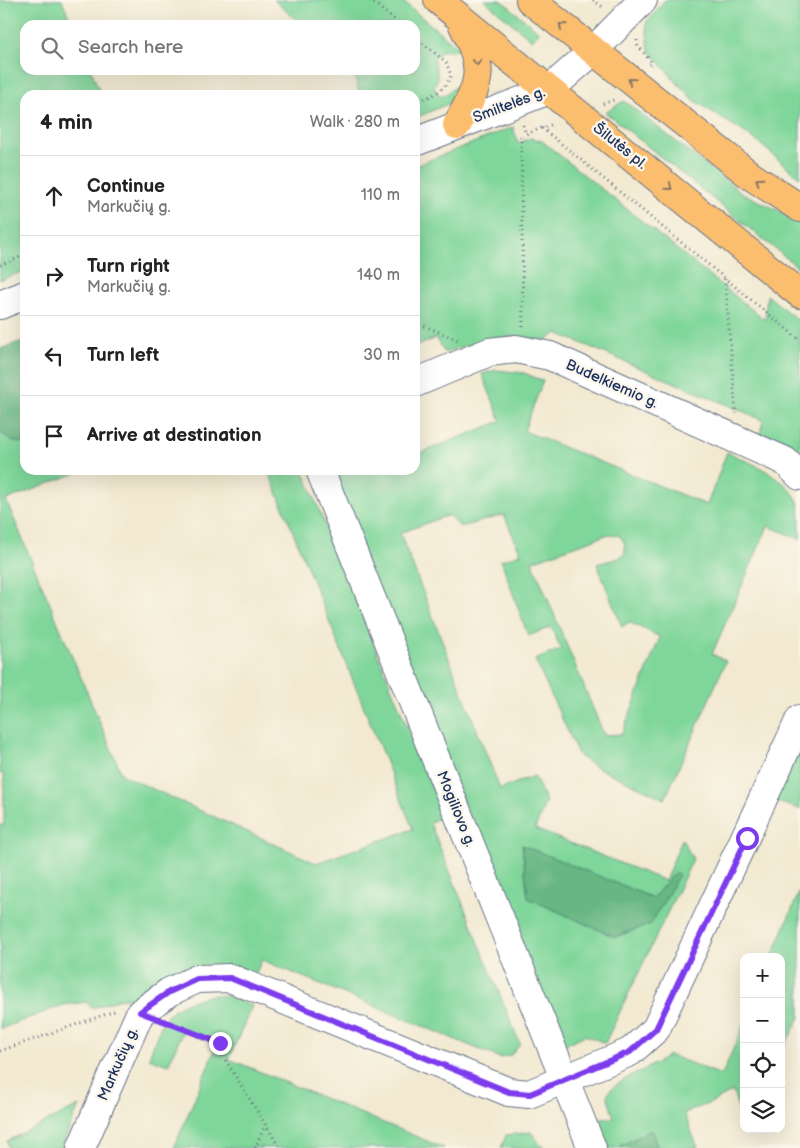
<!DOCTYPE html>
<meta charset="utf-8">
<style>
body{margin:0;font-family:"Balsamiq Sans",sans-serif;background:#f2f2f2;color:#222}
.controls{position:absolute;right:15px;bottom:15px;display:grid;overflow:hidden;border-radius:10px;box-shadow:0 5px 20px #0002}
.controls button{width:45px;height:45px;display:grid;place-items:center;padding:0;border:0;border-bottom:1px solid #e0e0e0;background:#fff;color:#222;font:25px sans-serif}
.stop{position:absolute;width:15px;height:15px;margin:-11px;border:4px solid #7c3aed;border-radius:50%;background:#fff}
.stop.end{background:#7c3aed;border-color:#fff;box-shadow:0 1px 5px #0008}
.list{margin:0;padding:0;list-style:none}
h2{display:flex;justify-content:space-between;align-items:center;height:65px;margin:0;padding:0 20px;font-size:21px}
h2 small{font-size:16px;font-weight:400;color:#767676}
.list li{display:grid;grid-template-columns:32px 1fr auto;gap:15px;align-items:center;box-sizing:border-box;height:80px;padding:0 20px;border-top:1px solid #e0e0e0}
.list b{display:block;font-size:19px;white-space:nowrap}
.list p{margin:0;font-size:16px;white-space:nowrap;color:#767676}
.list em{font-size:16px;font-style:normal;color:#767676}
.icon{flex:none;width:28px;height:28px;fill:none;stroke:currentColor;stroke-width:2;stroke-linecap:round;stroke-linejoin:round}
.map{position:relative;flex:none;width:800px;height:1148px;overflow:hidden}
.search{position:absolute;background:#fff;box-shadow:0 5px 20px #0002;left:20px;top:20px;width:400px;height:55px;display:flex;align-items:center;gap:12px;box-sizing:border-box;padding:0 18px;border-radius:15px;color:#767676;font-size:19px}
.panel{position:absolute;background:#fff;box-shadow:0 5px 20px #0002;left:20px;top:90px;width:400px;height:385px;border-radius:15px}
.map>svg:first-child{display:block}
.green{fill:#7fd69a;stroke:#4d827c;fill-rule:evenodd}
.forest{fill:#67b782;stroke:#417370}
.lines{fill:none;stroke-linecap:round;stroke-linejoin:round}
.minor-casing{stroke:#667086;stroke-width:30}
.major-casing{stroke:#667086;stroke-width:30}
.path{stroke:#667086;stroke-width:3;stroke-dasharray:1 4;stroke-linecap:butt}
.minor{stroke:#fff;stroke-width:28}
.major{stroke:#fbbe6e;stroke-width:28}
.oneway{stroke:#8b7666}
.route{stroke:#7c3aed;stroke-width:6}
.labels{text-anchor:middle;dominant-baseline:central;stroke-width:5;stroke-linejoin:round;paint-order:stroke}
.street-label{font-size:15px;fill:#1b2f5e;stroke:#fbf7ec}
</style>
<div class="map">
<svg width="800" height="1148" viewBox="0 0 800 1148">
<rect width="100%" height="100%" fill="#fbf7ec"/>
<filter id="ink" filterUnits="userSpaceOnUse"><feTurbulence type="fractalNoise" baseFrequency=".02" numOctaves="2"/><feDisplacementMap in="SourceGraphic" scale="10" xChannelSelector="R" yChannelSelector="G"/><feConvolveMatrix kernelMatrix="1 2 1 2 8 2 1 2 1" color-interpolation-filters="sRGB"/></filter>
<filter id="wash" filterUnits="userSpaceOnUse"><feTurbulence type="fractalNoise" baseFrequency=".0096" numOctaves="4" result="noise"/><feDisplacementMap in="SourceGraphic" scale="20" xChannelSelector="R" yChannelSelector="G"/><feGaussianBlur stdDeviation="1.12" result="paint"/><feColorMatrix in="noise" values="0 0 0 0 0 0 0 0 0 0 0 0 0 0 0 0 0 1.4 0 .05"/><feComposite in="paint" operator="in"/></filter>
<g filter="url(#wash)">
<rect width="100%" height="100%" fill="#f2e9d0"/>
<path class="green" d="M0 0H62L72 25H25V70H91L101 95H25V271L0 280Z
M274 0H401L461 50 442 51 434 59 438 78 434 88 441 97 456 87 469 84 464 97 415 118V95H355L359 93 354 73 351 70H415V25H302Z
M484 0H501L539 32 532 40Z
M665 0H800V178L753 138 695 101 678 84 649 50 646 23Z
M624 101 742 193 800 221V269L605 112Z
M513 127 518 143 531 138 542 141 765 320 767 295 800 322V463L759 438 763 420 557 333 546 341C507 332 482 340 445 353L436 338 415 347V166Z
M496 370 524 373 543 381 524 431 707 505 727 452C751 463 788 477 799 504 800 513 800 529 800 539L768 526 712 654 726 661 665 799 596 767 579 756 535 660 561 649 551 627 528 636 501 560 521 554 504 515 460 527 449 515 400 533 500 789 534 776 546 801 535 829 665 881 682 839 693 859 605 1043 585 1035 562 1046 329 470H370L371 473 379 470H415V455L501 421 482 374ZM609 534 620 536 625 544V553L619 558 597 564 622 627 629 622 660 637 622 734 604 735 532 561ZM522 846 653 898 651 924 615 937 528 898Z
M25 425V470H84L6 500 122 775 316 863 413 829 268 470H280L283 475 294 470H303L443 815 430 823 520 1044 511 1055 500 1058 262 960 254 977 148 998H124L92 1008 86 1002 63 1005 0 1029V825H4V774H0V432C8 438 11 444 22 442Z
M800 740V809L774 801Z
M800 890V1017L781 1053V957H772Z
M212 995 228 996 252 1006 229 1059 444 1148H174L217 1045 183 1031 168 1065 149 1058C164 1014 166 1006 212 995Z
M744 1024V1110L739 1111 733 1091 713 1102 684 1113 698 1148H658L651 1130 620 1146 621 1148H603L592 1118H614L607 1095C612 1081 655 1067 669 1055L722 1075Z
M79 1106 61 1148H9L7 1141Z
M531 1132 543 1148H501L506 1135Z"/>
<path class="forest" d="M25 340V425L23 442C11 444 8 438 0 432V349Z
M522 845 653 898 675 872 679 875 651 924 615 937 528 898Z
M651 1130 658 1148H621L620 1146Z"/>
</g>
<g filter="url(#ink)">
<g class="lines">
<g class="minor-casing">
<path id="minor" d="M415 142 549 90 593 51 643 0
M0 305 25 295
M415 383 489 352 516 349 550 356 785 461 800 476
M320 470 592 1148
M81 1148 140 1013 169 992 197 979 230 978 509 1092 529 1094 630 1052 656 1029 800 719"/>
</g>
<g class="major-casing">
<path id="major" d="M438 0 800 294
M530 0 751 176 800 208
M457 125C482 79 485 71 462 23"/>
</g>
<path class="path" d="M370 0 401 25
M593 0 604 8
M415 37 446 62 451 75C445 92 431 96 415 102
M637 40 638 46 652 63 650 65
M603 104 616 99
M523 125 526 134 553 124
M542 128 800 340
M521 136 523 328
M0 265 25 255
M725 279 736 414
M415 322 458 340
M167 1022 220 1043 226 1061 280 1148
M0 1051 115 1011
M255 1148 265 1125"/>
<use href="#minor" class="minor"/>
<use href="#major" class="major"/>
</g>
<defs><path id="oneway-chevron" d="M-2-3.5L2.5 0L-2 3.5" fill="none" stroke-width="1.6" stroke-linecap="round" stroke-linejoin="round" transform="scale(1.25)"/></defs>
<g class="oneway">
<use href="#oneway-chevron" transform="translate(562 26) rotate(-141)"/>
<use href="#oneway-chevron" transform="translate(477 62) rotate(86)"/>
<use href="#oneway-chevron" transform="translate(631 81) rotate(-141)"/>
<use href="#oneway-chevron" transform="translate(759 181) rotate(-147)"/>
<use href="#oneway-chevron" transform="translate(669 187) rotate(39)"/>
</g>
</g>
<g class="lines" filter="url(#ink)">
<path class="route" d="M220 1043 140 1012 169 992 197 979 230 978 509 1092 530 1094 630 1052 656 1029 747 838"/>
</g>
<g class="labels">
<g class="street-label">
<text transform="translate(509 105) rotate(-21)">Smiltelės g.</text>
<text transform="translate(620 146) rotate(39)">Šilutės pl.</text>
<text transform="translate(612 384) rotate(24)">Budelkiemio g.</text>
<text transform="translate(456 809) rotate(68)">Mogiliovo g.</text>
<text transform="translate(118 1064) rotate(-66)">Markučių g.</text>
</g>
</g>
</svg>
<div class="controls">
<button>+</button>
<button>−</button>
<button><svg class="icon" aria-label="locate" viewBox="0 0 24 24"><circle cx="12" cy="12" r="6"/><path d="M12 2v4M12 18v4M2 12h4M18 12h4"/></svg></button>
<button><svg class="icon" aria-label="layers" viewBox="0 0 24 24"><path d="M12 4l9 5-9 5-9-5zM3 14l9 5 9-5"/></svg></button>
</div>
<div class="stop" style="left:747px;top:838px"></div>
<div class="stop end" style="left:220px;top:1043px"></div>
<div class="search"><svg class="icon" aria-label="search" viewBox="0 0 24 24"><circle cx="10" cy="10" r="6"/><path d="M15 15l6 6"/></svg>Search here</div>
<section class="panel">
<h2>4 min<small>Walk · 280 m</small></h2>
<ul class="list">
<li><svg class="icon" aria-label="ahead" viewBox="0 0 24 24"><path d="M12 20V5M6 11l6-6 6 6"/></svg><div><b>Continue</b><p>Markučių g.</p></div><em>110 m</em></li>
<li><svg class="icon" aria-label="right" viewBox="0 0 24 24"><path d="M7 20v-9h11M14 6l5 5-5 5"/></svg><div><b>Turn right</b><p>Markučių g.</p></div><em>140 m</em></li>
<li><svg class="icon" aria-label="left" viewBox="0 0 24 24"><path d="M17 20v-9H6M10 6l-5 5 5 5"/></svg><div><b>Turn left</b></div><em>30 m</em></li>
<li><svg class="icon" aria-label="arrive" viewBox="0 0 24 24"><path d="M6 21V4h12l-3 4 3 4H6"/></svg><div><b>Arrive at destination</b></div></li>
</ul>
</section>
</div>
